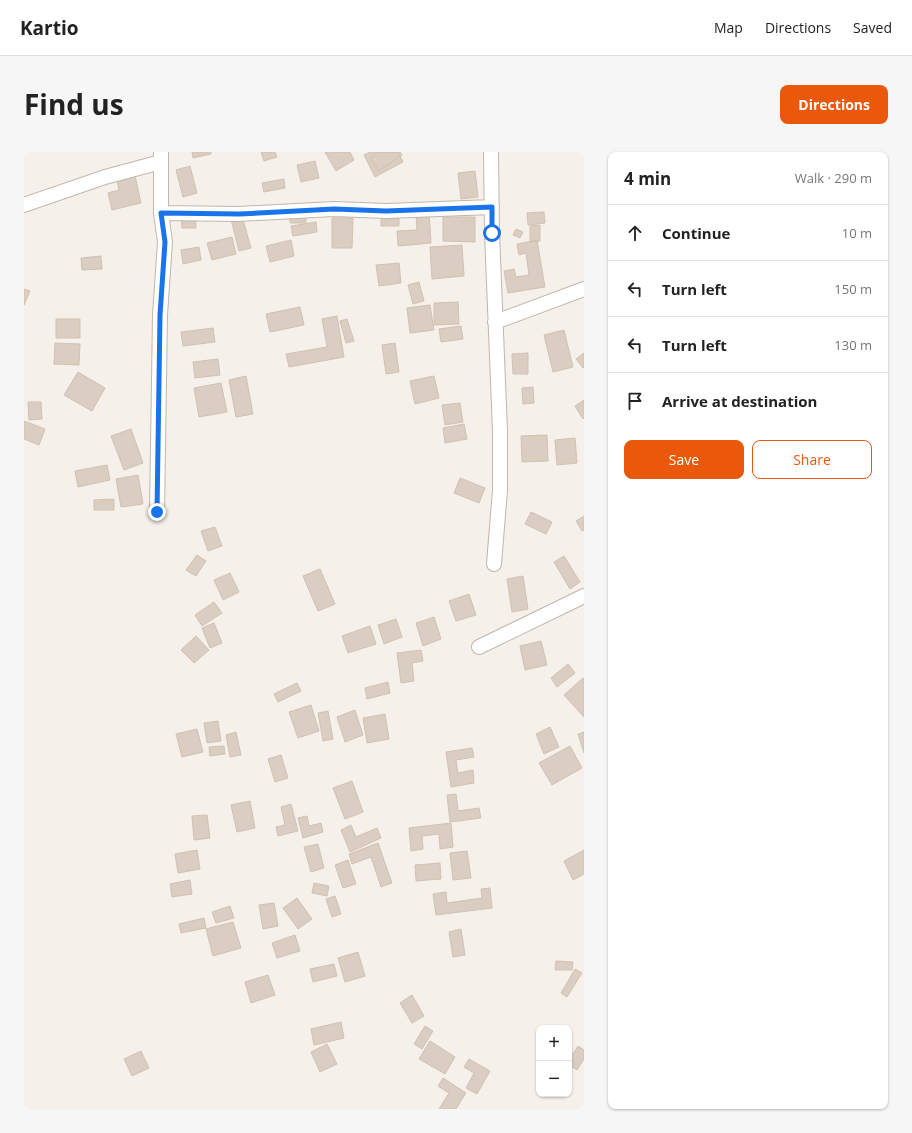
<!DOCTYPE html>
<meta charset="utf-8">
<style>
body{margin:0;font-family:"Open Sans",sans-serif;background:#f6f6f6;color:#222}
.controls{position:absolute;right:12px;bottom:12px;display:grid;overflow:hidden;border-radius:8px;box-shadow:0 1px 3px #0004}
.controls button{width:36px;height:36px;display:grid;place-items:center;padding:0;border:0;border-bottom:1px solid #e0e0e0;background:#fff;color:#222;font:20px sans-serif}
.stop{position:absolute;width:12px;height:12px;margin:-9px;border:3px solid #1a73e8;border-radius:50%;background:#fff}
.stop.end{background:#1a73e8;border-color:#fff;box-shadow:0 1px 4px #0008}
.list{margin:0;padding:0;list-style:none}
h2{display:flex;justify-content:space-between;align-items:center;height:52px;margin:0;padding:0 16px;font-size:17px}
h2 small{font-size:13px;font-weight:400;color:#767676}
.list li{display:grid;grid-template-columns:26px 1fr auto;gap:12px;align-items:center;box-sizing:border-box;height:56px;padding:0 16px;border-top:1px solid #e0e0e0}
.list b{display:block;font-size:15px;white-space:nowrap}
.list em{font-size:13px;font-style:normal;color:#767676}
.actions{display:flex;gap:8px;padding:12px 16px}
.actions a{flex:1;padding:9px 0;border:1px solid #ea580c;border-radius:8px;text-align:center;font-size:14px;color:#ea580c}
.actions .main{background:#ea580c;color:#fff}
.icon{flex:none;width:22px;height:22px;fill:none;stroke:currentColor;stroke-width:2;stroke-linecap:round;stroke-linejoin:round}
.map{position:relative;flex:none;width:560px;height:957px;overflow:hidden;border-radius:8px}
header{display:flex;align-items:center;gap:24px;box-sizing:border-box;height:56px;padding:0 20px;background:#fff;border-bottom:1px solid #e0e0e0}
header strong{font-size:19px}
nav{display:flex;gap:22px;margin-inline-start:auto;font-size:14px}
.intro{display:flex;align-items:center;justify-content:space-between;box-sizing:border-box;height:96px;padding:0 24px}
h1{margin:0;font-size:28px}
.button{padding:10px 18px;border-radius:8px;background:#ea580c;color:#fff;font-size:14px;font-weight:700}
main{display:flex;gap:24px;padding:0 24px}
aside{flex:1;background:#fff;border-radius:8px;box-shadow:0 1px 3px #0004}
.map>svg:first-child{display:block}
.building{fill:#dacdc1;stroke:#d2c1b1}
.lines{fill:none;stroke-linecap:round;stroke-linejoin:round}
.minor-casing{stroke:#c1b6ab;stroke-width:16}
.minor{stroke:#fff;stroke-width:14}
.route{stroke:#1a73e8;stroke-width:5}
</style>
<header>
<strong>Kartio</strong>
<nav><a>Map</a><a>Directions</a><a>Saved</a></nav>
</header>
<div class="intro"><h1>Find us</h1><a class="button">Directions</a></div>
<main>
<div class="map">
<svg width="560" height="957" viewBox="0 0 560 957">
<rect width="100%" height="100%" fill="#f5f0e9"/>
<path class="building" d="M168 0H187V2L169 6Z
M237 0H251L253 5 240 9Z
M301 0H326L330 8 312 19Z
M346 0H374L379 10 351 25 340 3Z
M355 0H376L378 3 355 19 346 6Z
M291 9 295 26 277 30 273 13Z
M166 14 173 41 159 45 152 18Z
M110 19 117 51 88 58 84 41 95 38 92 23Z
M451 19 454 45 437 47 434 21Z
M260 27 261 36 240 40 238 31Z
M266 55H282V71H266Z
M357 55H375V74H357Z
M405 60 407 91 374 94 373 79 393 78 392 62Z
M520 60 521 71 504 73 503 61Z
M171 63 172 76H158L157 64Z
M218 64 227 96 215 99 207 67Z
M419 65H451V90L419 89Z
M308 66H329L328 96H308Z
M292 70 293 80 269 84 267 74Z
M516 73V89L506 90V74Z
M492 77 499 80 496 86 489 83Z
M208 85 212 102 188 108 183 91Z
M267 88 270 104 246 110 242 94Z
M513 88 521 135 484 141 480 119 490 117 492 125 505 123 502 101 495 103 493 92Z
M438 93 440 124 408 127 406 95Z
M175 95 177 108 159 112 157 98Z
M77 104 78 117 58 118 57 106Z
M375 111 377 131 355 134 352 113Z
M395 130 400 149 389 152 384 133Z
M0 137 6 139 0 153Z
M434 150 435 172 410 173V151Z
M406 153 410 178 386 181 383 156Z
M276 155 280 173 246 180 242 162Z
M313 164 320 205 265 215 262 202 303 195 298 167Z
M32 167H56V186H32Z
M323 167 330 189 322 191 316 169Z
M437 174 439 187 417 190 415 177Z
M189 176 191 190 159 194 157 180Z
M540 178 549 215 529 220 520 183Z
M31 191 56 192 55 213 30 212Z
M371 191 375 220 362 222 358 193Z
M504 201V222H489L488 202Z
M560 201V215L559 216 552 207Z
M194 207 196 223 171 226 169 210Z
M54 220 81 236 68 259 40 243Z
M222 224 229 262 212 265 205 228Z
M410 224 415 246 391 252 386 229Z
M197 231 203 260 175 265 170 236Z
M509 235 510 251 499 252 498 236Z
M560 248V266L559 267 551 254Z
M4 250H17L18 267 5 268Z
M436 251 439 270 421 273 418 253Z
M0 269 21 277 15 293 0 287Z
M440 272 443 287 421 291 419 276Z
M107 277 119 311 100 318 87 284Z
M523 283 524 309 498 310 497 284Z
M551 286 553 311 533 313 531 288Z
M83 313 86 328 54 335 51 319Z
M114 323 119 352 97 355 92 327Z
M436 326 461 336 455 351 430 341Z
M90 347V358H70V348Z
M507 360 528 370 522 382 501 372Z
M560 364V378L558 379 552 369Z
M191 375 198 394 184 399 177 379Z
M173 403 182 409 172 424 162 418Z
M540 404 556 430 546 437 530 410Z
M296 417 311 452 294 459 279 424Z
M206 421 215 440 199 448 190 428Z
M499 424 504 457 488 460 483 427Z
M445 442 452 463 432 469 425 449Z
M190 450 198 461 178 474 171 463Z
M410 465 417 487 399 494 392 471Z
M372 467 378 485 360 492 354 473Z
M190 471 198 491 186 496 178 476Z
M346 474 352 492 324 501 318 484Z
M172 484 185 498 170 511 157 498Z
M517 489 523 513 501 518 496 494Z
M397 498 399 509 388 511 390 529 377 531 373 501Z
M544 512 551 521 533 535 527 526Z
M559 526 560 527V565L540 543Z
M364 530 366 541 343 547 341 536Z
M273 531 277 539 254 550 250 542Z
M287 553 295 579 274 586 265 560Z
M331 558 339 583 321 590 313 565Z
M304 559 309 587 299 589 294 561Z
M361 562 365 587 343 591 339 566Z
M194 569 197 589 183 591 180 571Z
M526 575 535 595 520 602 512 582Z
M173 577 179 600 158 605 152 582Z
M212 580 217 603 206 605 202 583Z
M560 580V601L554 582Z
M200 594 201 602 186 604 185 595Z
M546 594 558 616 528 633 515 611Z
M448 596 450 605 432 608 434 621 449 618 450 631 427 635 422 600Z
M257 603 264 626 251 630 244 607Z
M328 629 339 660 321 667 309 636Z
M432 642 434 659 455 656 457 666 426 670 423 643Z
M226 649 231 676 213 680 207 653Z
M267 652 274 679 254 684 252 675 261 673 257 655Z
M183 663 186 686 170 688 168 664Z
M283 664 285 674 297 671 299 680 279 686 274 666Z
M427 671 429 695 416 697 415 682 398 684 399 697 387 699 385 676Z
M327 673 332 685 353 676 357 686 326 700 317 678Z
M354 691 368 731 357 735 347 705 328 712 325 702Z
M294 692 300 716 287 720 280 695Z
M173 698 176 717 154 721 151 702Z
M560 698V722L549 728 540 709Z
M443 699 447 726 429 728 426 701Z
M324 708 332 732 319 736 311 713Z
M416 711 417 727 392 729 391 713Z
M166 728 168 742 148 745 146 732Z
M290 731 305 734 303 744 288 741Z
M466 736 468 756 412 763 409 742 422 740 423 751 458 746 457 737Z
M311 744 317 762 308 765 302 747Z
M273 746 288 767 274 777 259 756Z
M250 751 254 774 239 777 235 753Z
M206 754 210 766 192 771 188 760Z
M180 766 182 776 157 781 155 772Z
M209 770 217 796 189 804 182 777Z
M437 777 441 803 429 805 425 780Z
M271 783 276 799 253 806 248 791Z
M334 800 341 824 321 830 314 806Z
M532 809 549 810 548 818H531Z
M310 812 313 824 289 830 286 817Z
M551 817 558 821 543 845 537 841Z
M244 823 251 843 227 851 221 830Z
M388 843 400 864 388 871 376 851Z
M317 870 320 886 290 893 287 877Z
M401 874 409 879 398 897 390 892Z
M406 889 431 905 421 922 395 907Z
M303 892 313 912 296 920 287 900Z
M554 894 560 898V907L553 918 545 913V908Z
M117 899 125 916 108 924 100 907Z
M445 907 466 919 453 942 442 936 450 921 440 915Z
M419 926 442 941 432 957H415L425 941 414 934Z"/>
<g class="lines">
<g class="minor-casing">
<path id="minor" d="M467 0 468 81 476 279V338L470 412
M0 53 81 25 137 10
M137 61 215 62 310 57 362 59 468 55
M471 170 560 137
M133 360 136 163 141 90 137 61V0
M455 495 560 444"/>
</g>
<use href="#minor" class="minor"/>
</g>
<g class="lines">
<path class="route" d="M133 360 136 163 141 90 137 61 216 62 310 57 362 59 468 55V81"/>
</g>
</svg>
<div class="controls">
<button>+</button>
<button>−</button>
</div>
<div class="stop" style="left:468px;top:81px"></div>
<div class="stop end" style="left:133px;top:360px"></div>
</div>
<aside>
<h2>4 min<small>Walk · 290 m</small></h2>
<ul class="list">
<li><svg class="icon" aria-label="ahead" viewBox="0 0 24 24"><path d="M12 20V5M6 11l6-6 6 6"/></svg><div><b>Continue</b></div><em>10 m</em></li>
<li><svg class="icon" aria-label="left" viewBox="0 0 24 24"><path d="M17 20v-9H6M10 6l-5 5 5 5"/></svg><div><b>Turn left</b></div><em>150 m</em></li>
<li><svg class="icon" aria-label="left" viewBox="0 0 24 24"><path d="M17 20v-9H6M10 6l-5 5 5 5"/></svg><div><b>Turn left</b></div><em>130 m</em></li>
<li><svg class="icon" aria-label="arrive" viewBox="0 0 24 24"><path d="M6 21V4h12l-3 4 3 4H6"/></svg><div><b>Arrive at destination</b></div></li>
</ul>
<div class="actions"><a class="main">Save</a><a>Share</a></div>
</aside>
</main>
